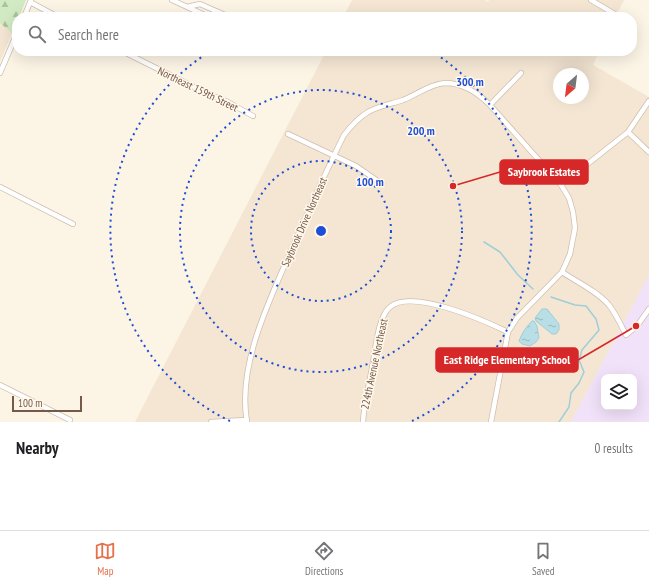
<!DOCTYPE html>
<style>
body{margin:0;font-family:"PT Sans Narrow",sans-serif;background:#f6f6f6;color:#202124}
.controls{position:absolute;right:12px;bottom:12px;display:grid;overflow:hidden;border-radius:8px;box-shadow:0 4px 16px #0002}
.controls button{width:36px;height:36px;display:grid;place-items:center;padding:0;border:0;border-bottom:1px solid #e0e0e0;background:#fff;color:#202124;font:20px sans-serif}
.compass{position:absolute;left:553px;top:68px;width:36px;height:36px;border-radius:50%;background:#fff;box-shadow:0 4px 16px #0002;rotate:208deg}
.scale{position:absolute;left:12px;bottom:10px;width:70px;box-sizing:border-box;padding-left:4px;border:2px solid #755a4a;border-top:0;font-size:11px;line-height:14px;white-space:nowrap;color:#755a4a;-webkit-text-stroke:3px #fff8eb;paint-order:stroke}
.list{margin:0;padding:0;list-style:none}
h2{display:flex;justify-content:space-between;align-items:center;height:52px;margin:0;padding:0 16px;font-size:17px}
h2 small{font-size:13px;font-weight:400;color:#757577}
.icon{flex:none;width:22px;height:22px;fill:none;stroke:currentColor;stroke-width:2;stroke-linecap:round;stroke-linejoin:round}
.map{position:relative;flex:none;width:649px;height:422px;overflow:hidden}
.search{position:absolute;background:#fff;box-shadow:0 4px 16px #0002;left:12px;right:12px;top:12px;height:44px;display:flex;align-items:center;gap:10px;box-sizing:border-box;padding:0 14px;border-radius:16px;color:#757577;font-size:15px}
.sheet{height:108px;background:#fff}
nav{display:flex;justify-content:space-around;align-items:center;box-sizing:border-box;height:56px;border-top:1px solid #e0e0e0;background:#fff;font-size:11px;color:#757577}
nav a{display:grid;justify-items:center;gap:2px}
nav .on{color:#e6704a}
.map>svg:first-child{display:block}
.residential{fill:#f4e6d3;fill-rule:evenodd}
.education{fill:#f1e1f9;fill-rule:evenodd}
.forest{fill:url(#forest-firs)}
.water{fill:url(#water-ripples);stroke:#9fced8}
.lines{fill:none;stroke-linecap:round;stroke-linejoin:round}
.stream{stroke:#9fced8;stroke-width:1.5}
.minor-casing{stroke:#d0beae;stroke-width:6}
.minor{stroke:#fff;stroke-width:4.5}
.ring{fill:none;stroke:#1d4ed8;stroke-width:2;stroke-dasharray:2 4}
.labels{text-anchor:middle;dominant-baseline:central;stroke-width:3;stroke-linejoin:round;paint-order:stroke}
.street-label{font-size:11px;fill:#755a4a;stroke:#fff8eb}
.centre{fill:#1d4ed8;stroke:#fff8eb;stroke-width:2}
.ring-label{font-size:12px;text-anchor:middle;font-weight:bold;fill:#1d4ed8;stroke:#fff8eb;stroke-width:3;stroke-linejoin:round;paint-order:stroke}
.leader{fill:none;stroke:#d62828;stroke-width:1.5}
.callout-dot{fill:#d62828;stroke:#fff8eb;stroke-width:1.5}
.callout{fill:#d62828;stroke:#d62828;stroke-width:1.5}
.callout-label{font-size:12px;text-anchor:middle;font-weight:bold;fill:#fff}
</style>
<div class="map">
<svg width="649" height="422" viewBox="0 0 649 422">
<defs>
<pattern id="forest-firs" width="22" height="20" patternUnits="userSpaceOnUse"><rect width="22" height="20" fill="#d2eac3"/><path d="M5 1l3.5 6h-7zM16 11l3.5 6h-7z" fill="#afc1a0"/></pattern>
<pattern id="water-ripples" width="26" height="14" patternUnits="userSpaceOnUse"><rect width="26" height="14" fill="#b9dfe6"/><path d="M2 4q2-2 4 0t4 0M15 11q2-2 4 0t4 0" fill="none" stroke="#9bb8bc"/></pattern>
</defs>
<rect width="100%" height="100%" fill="#fcf4e5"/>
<path class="residential" d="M0 0H26L19 17H17V21L0 62Z
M352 0H485L488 2 489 0H624L615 17H343Z
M326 51H599L593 65 649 97V275L571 422H135ZM559 74H583V98H559Z"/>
<path class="education" d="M649 275V422H571ZM604 377H634V407H604Z"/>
<path class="forest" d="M0 0H26L19 17H17V21L12 33 0 23Z"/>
<path class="water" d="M542 309H547L559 324V330L556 334H552L536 321 535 318Z
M532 321H534L537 326 539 338 536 342 530 346 522 344 519 341C522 333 526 327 532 321Z"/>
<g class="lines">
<path class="stream" d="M484 242 500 252 518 275 533 289
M551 297 575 305 586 306 596 319 599 330 582 350 579 360 584 372 579 383 571 393 569 407 559 422"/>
<g class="minor-casing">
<path id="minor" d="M172 0 209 17
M591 0 613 13
M30 2 58 17
M187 7 200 4 225 15V17
M24 17 31 0
M122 51 210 95 226 101 253 116
M0 73 17 33
M490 105 521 73
M628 132 649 152
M288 134 356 166 382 184
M0 187 73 224
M562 272C577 282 597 291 609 305 616 314 621 325 626 335L637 326 649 309
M0 385 70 420
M211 422 246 420
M247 422C237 366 269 301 291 251 308 212 325 173 344 135 351 126 358 118 368 112 379 106 391 104 403 100 416 95 430 84 445 83 464 83 478 93 490 105L561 185
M363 422C364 402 370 382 373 362 376 347 378 317 390 307 412 288 485 321 508 332
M491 422 508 332 517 318 562 272 570 254 575 228 573 212 569 198 561 185 628 132 649 101"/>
</g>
<use href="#minor" class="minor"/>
</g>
<g class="ring">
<circle cx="321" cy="231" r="70"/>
<circle cx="321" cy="231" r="141"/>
<path d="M230 421A211 211 0 0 1 211 51M431 51A211 211 0 0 1 412 421"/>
</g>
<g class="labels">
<g class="street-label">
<text transform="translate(198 89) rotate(26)">Northeast 159th Street</text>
<text transform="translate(304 222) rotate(-66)">Saybrook Drive Northeast</text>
<text transform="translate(374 364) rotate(-78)">224th Avenue Northeast</text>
</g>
</g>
<circle cx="321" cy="231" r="6" class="centre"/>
<g class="ring-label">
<text x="470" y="86">300 m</text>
<text x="421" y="135">200 m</text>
<text x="370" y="186">100 m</text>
</g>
<path class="leader" d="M453 186L500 172M636 326L578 360"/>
<g class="callout-dot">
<circle cx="453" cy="186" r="4"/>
<circle cx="636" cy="326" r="4"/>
</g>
<g class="callout">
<rect x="500" y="160" width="88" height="24" rx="4"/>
<rect x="436" y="348" width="142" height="24" rx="4"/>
</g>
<g class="callout-label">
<text x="544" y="176">Saybrook Estates</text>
<text x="507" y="364">East Ridge Elementary School</text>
</g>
</svg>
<div class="controls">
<button><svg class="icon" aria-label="layers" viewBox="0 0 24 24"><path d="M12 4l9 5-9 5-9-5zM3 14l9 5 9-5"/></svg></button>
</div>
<svg class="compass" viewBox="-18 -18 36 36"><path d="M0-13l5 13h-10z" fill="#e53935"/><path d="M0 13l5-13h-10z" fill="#757577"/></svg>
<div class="scale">100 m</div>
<div class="search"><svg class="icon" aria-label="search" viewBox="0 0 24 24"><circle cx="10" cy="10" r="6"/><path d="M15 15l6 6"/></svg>Search here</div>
</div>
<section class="sheet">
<h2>Nearby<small>0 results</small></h2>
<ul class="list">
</ul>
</section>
<nav>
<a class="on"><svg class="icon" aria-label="map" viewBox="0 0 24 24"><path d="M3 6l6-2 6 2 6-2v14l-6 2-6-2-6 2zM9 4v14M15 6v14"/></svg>Map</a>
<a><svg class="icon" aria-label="directions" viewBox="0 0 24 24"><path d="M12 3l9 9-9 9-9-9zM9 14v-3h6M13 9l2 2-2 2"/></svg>Directions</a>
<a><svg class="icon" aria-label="saved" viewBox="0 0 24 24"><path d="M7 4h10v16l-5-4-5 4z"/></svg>Saved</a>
</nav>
